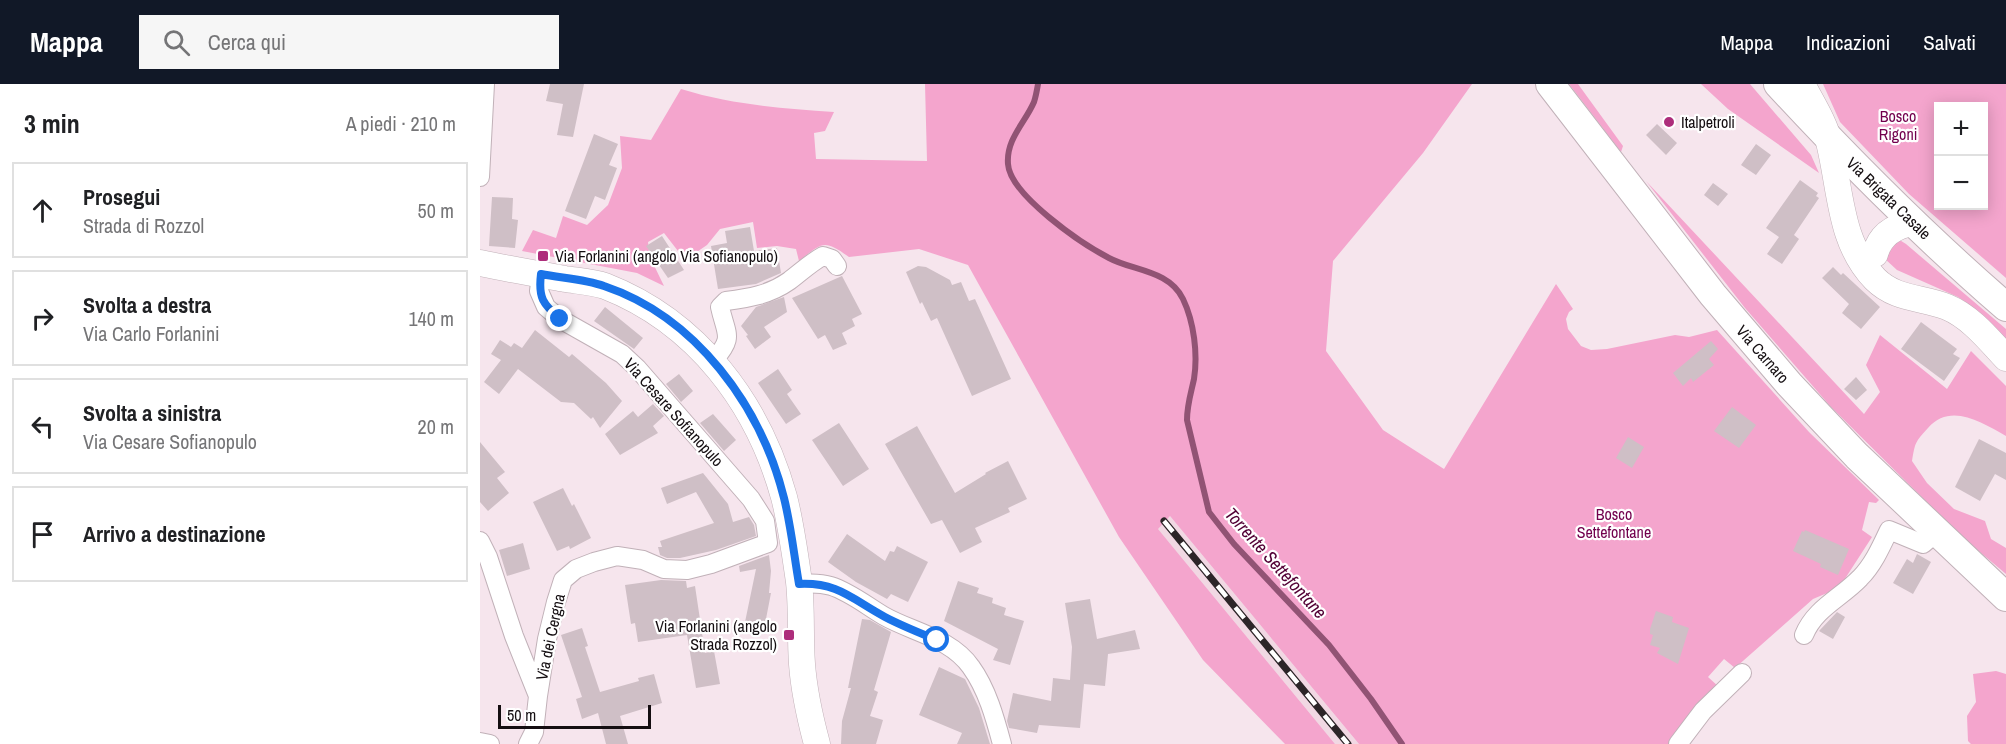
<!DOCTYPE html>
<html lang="it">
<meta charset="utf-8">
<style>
body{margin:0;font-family:"Archivo Narrow",sans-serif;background:#f6f6f6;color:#202124}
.controls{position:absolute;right:18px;top:18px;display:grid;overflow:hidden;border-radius:0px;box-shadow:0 3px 15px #0003}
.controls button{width:54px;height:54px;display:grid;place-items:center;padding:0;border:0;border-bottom:2px solid #e0e0e0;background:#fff;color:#202124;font:30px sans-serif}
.scale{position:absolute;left:18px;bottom:15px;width:153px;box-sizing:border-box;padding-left:6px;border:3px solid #140e11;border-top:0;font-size:16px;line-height:21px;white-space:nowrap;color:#140e11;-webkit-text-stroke:4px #fff;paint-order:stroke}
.stop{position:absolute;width:18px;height:18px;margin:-14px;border:4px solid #1a73e8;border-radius:50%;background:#fff}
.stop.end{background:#1a73e8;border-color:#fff;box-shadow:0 2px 6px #0008}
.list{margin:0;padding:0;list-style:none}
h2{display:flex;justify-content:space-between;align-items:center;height:78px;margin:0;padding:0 24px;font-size:26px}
h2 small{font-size:20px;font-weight:400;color:#757577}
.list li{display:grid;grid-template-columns:39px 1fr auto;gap:18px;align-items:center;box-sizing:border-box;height:96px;margin:0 12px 12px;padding:0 12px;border:2px solid #e0e0e0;border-radius:0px}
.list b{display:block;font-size:22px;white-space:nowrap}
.list p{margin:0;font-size:20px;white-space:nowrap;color:#757577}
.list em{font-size:20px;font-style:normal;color:#757577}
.icon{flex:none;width:33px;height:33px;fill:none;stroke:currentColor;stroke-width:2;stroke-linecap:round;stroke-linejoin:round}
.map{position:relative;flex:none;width:1526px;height:660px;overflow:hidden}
header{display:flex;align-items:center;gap:36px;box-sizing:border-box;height:84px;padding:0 30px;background:#111827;color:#fff}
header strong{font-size:28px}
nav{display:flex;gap:33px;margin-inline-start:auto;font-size:21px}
.search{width:420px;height:54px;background:#f6f6f6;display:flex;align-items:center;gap:15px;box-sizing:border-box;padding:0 21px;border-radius:0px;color:#757577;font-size:22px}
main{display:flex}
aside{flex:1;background:#fff}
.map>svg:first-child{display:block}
.built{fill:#f1d8e3}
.green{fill:#f4a5cd;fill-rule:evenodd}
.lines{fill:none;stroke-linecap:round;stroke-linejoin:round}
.stream{stroke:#915374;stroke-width:6}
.building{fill:#cfbfc6}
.street-casing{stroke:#c1b1b8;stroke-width:20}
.secondary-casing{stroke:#c1b1b8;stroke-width:27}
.primary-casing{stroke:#c1b1b8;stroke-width:30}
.street{stroke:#fff;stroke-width:18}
.secondary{stroke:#fff;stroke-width:26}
.primary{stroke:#fff;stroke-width:28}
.rail-casing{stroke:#2c2528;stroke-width:7}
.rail{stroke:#fff;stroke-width:4.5;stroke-dasharray:14;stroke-linecap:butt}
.route{stroke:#1a73e8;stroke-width:8}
.poi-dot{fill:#ad2d7b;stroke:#fff;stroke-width:2}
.labels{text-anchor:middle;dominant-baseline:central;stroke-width:4.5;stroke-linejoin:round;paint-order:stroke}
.park-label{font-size:16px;fill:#72004d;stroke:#fff}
.poi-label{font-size:16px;fill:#140e11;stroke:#fff;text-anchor:start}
.street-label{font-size:16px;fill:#140e11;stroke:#fff}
.water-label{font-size:18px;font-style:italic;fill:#520035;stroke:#fff}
</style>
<header>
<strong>Mappa</strong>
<div class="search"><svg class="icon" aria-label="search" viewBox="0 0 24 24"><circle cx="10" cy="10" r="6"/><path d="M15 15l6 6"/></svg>Cerca qui</div>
<nav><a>Mappa</a><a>Indicazioni</a><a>Salvati</a></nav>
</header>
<main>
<aside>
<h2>3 min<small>A piedi · 210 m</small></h2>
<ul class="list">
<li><svg class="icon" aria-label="ahead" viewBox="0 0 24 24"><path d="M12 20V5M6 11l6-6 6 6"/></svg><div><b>Prosegui</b><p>Strada di Rozzol</p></div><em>50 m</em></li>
<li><svg class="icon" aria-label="right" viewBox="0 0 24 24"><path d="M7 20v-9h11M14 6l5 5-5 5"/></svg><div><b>Svolta a destra</b><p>Via Carlo Forlanini</p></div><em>140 m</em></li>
<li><svg class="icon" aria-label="left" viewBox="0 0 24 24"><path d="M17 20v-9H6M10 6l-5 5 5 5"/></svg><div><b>Svolta a sinistra</b><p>Via Cesare Sofianopulo</p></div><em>20 m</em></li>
<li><svg class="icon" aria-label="arrive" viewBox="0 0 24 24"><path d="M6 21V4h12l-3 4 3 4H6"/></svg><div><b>Arrivo a destinazione</b></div></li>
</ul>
</aside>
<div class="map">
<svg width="1526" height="660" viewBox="0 0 1526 660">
<rect width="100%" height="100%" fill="#f6e5ed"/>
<path class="built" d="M690 432 879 660H855L677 444Z"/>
<path class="green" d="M445 0H992L943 69 853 177 846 267 903 346 964 385 1076 200 1093 225 1089 228 1086 235 1088 245 1101 262 1111 266 1127 265 1195 251 1209 253 1237 246 1329 348 1399 416 1396 419 1389 418 1382 446 1392 453 1359 504 1333 515 1255 584 1244 575 1228 593 1239 603 1192 660H879L690 432 678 445 855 660H805L723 576 639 453 488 181 439 165 369 173C343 154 342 159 319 177L316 165 297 162 277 164 273 138 240 145 227 161 205 176 184 149 168 158 170 173 184 202 157 189 42 167 53 146 76 154 83 132 107 141 128 121 142 84 140 52 171 56 201 5C253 21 300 24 354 28L345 47 334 49 336 75 447 77Z
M1089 0H1098L1143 62 1141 68Z
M1221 0H1270L1331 71 1339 89 1248 25Z
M1343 0H1526V194L1429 110 1360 38ZM1458 22H1504V122H1458Z
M1166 97 1384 330 1400 308 1386 281 1400 251 1467 305 1491 267 1526 302V352C1502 339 1471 318 1448 344 1435 358 1435 359 1432 377L1447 399 1474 425 1505 437 1511 455 1526 464V490L1482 453 1351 323 1265 224Z
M1418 155 1426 160 1526 245V257L1492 223 1478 213 1417 186 1404 174V161Z
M1516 587 1526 590V660H1491L1488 657 1487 632 1496 618 1493 590Z"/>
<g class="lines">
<path class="stream" d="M558 0C557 6 556 12 554 18 545 39 526 55 528 80 530 111 602 160 629 174 653 187 689 186 703 215 714 238 718 270 714 295 711 309 707 321 707 336L729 428 754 460 849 561 891 615 922 660"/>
</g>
<path class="building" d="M70 0H104L93 53 77 51 83 20 66 17Z
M1177 40 1197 59 1186 71 1166 51Z
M114 50 138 60 129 81 137 84 125 116 115 112 106 135 85 127Z
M1276 60 1291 71 1276 91 1261 81Z
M1320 96 1338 109 1336 112 1339 114 1314 151 1319 155 1302 180 1287 170 1299 153 1286 144Z
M1233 99 1248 110 1238 122 1224 111Z
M12 113 33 114 32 135 38 136 35 164 9 162Z
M270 143 274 167 297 164 301 189 276 200 238 205 231 162 247 159 245 147Z
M182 152 204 186 188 194 166 162Z
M438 182 446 183 470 196 472 201 481 198 489 217 495 215 531 295 492 312 457 234 451 237 442 218 440 220 426 188Z
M1353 183 1361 191 1363 189 1400 223 1381 245 1362 229 1369 220 1342 194Z
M362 192 382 230 372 235 375 242 362 249 367 260 353 266 345 251 338 255 312 214Z
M304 213 307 228 284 243 291 253 275 265 266 252 268 251 261 242 276 223Z
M125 223 163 254 154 265 114 237Z
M1441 238 1477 265 1473 270 1480 274 1464 297 1421 265Z
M55 246 89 273 92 270 126 299 142 317 120 344 113 333 111 335 94 319 81 318 38 285 19 310 4 298 21 276 11 270 20 256 31 263 34 259 42 264Z
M1231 257 1238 265 1229 275 1234 281 1213 298 1211 294 1203 302 1193 289Z
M298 285 312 306 307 310 321 330 306 340 278 299Z
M199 290 213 307 201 318 186 300Z
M1376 293 1387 306 1376 316 1364 305Z
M173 320 184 332 173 342 178 349 140 371 125 350 153 327 158 333Z
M1252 323 1276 341 1259 364 1234 347Z
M233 330 256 356 244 367 220 339Z
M359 339 389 385 363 402 332 356Z
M437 342 475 409 506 390 505 389 528 377 547 415 528 424 530 428 495 444 502 458 480 469 462 436 451 440 405 360Z
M1148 353 1164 363 1152 384 1136 374Z
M1499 355 1526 369V396L1515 390 1500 417 1475 403Z
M0 358 25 388 17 394 29 409 8 427 0 418Z
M223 389 248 420 253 438 269 433 274 441 276 452 236 466 200 474H187L180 471 178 463H182L180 457 234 439 216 408 187 420 181 404Z
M83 404 92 422 94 420 111 454 90 465 89 462 77 467 53 418Z
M1325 446 1369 465 1358 491 1340 483 1341 480 1313 467 1322 447 1324 448Z
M367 450 405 477 410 467 414 468 417 462 448 478 428 518 411 510 407 515 376 498 348 478Z
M43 459 50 485 27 492 19 466Z
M1437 470 1451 478 1433 510 1413 499 1427 475 1433 479Z
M289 471 291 487 289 509H291L285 540 283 542 265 538 276 485 260 488 259 482Z
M181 496 206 497 207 504 215 502 225 569 234 567 240 600 216 604 207 551 158 558 155 539 151 540 145 501Z
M478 497 499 504 497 509 513 514 512 519 526 524 524 531 544 537 530 581 513 576 518 565 464 537Z
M610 515 617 555 655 546 660 565 628 570 625 602 604 600 600 644 559 641 557 649 529 644 527 637 533 609 571 617 573 594 590 596 592 563 585 519Z
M1176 527 1193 533 1192 538 1209 544 1198 580 1177 569 1180 564 1170 561 1173 551 1170 550V545Z
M1357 528 1365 533 1353 555 1339 547Z
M382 535 390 536 411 548 394 606 398 608 390 632 403 636 396 660H361L362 637 371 604H368Z
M102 544 108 562 105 563 120 608 159 597 158 594 174 590 182 619 140 632 148 660H126L118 629 102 635 96 615 102 613 81 551Z
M459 583 485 595 499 624 510 660H477L482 649 439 631Z"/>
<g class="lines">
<g class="street-casing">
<path id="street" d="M0 93 5 0
M233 277C255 253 246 251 240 223L246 217C269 214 289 211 309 197 320 189 330 179 343 172L352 175 357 182
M0 457 8 473 34 552 58 612 54 648 48 660
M319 500C330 499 341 499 351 502 370 508 387 522 404 532 432 548 471 554 491 583 507 605 515 634 522 660
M1324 551C1335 524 1361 514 1380 494 1393 481 1401 463 1409 446L1443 460 1456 449
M58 612 67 555 76 518 83 496 96 485 114 478 137 472 163 476 184 485 207 486 231 480 288 459 285 437 271 415 157 284 142 270 80 235 66 223 59 207 61 191
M0 658 10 660
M1198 660 1223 627 1262 589"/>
</g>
<g class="secondary-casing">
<path id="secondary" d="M1322 0C1331 18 1345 39 1349 58 1361 106 1359 158 1395 195 1416 216 1442 213 1467 223 1491 233 1509 256 1526 274
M1395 170C1400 151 1414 142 1433 139
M0 179C28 185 57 190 85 195 98 197 113 198 125 202 217 238 278 319 304 413 311 440 315 470 319 498 322 525 320 553 322 580 324 607 330 634 337 660"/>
</g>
<g class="primary-casing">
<path id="primary" d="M1070 0 1233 211 1309 300 1377 372 1526 513
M1298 0C1370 78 1445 153 1526 223"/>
</g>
<use href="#street" class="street"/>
<use href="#secondary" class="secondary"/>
<use href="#primary" class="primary"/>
<g class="rail-casing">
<path id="rail" d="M684 437 868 660"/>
</g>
<use href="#rail" class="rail"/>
</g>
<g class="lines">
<path class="route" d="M80 235C63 220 58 214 61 190 81 194 105 195 124 202 216 233 281 322 304 414 311 442 314 471 319 500 358 498 373 516 405 533 422 542 440 549 457 556"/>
</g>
<g class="poi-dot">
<circle cx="1189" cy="38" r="6"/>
<rect x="57" y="166" width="12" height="12" rx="3"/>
<rect x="303" y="545" width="12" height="12" rx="3"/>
</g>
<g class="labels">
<g class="park-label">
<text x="1418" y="32">Bosco<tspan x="1418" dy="18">Rigoni</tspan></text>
<text x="1134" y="430">Bosco<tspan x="1134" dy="18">Settefontane</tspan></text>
</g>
<g class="poi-label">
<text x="1201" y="38">Italpetroli</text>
<text x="75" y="172">Via Forlanini (angolo Via Sofianopulo)</text>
<text x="297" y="542" text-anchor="end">Via Forlanini (angolo<tspan x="297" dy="18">Strada Rozzol)</tspan></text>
</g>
<g class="street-label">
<text transform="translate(1409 114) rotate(44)">Via Brigata Casale</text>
<text transform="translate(1283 270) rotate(49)">Via Carnaro</text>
<text transform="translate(194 328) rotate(48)">Via Cesare Sofianopulo</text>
<text transform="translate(70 553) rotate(-78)">Via dei Cergna</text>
</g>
<g class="water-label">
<text transform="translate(796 479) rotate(48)">Torrente Settefontane</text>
</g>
</g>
</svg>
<div class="controls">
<button>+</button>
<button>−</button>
</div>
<div class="scale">50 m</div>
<div class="stop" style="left:457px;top:556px"></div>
<div class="stop end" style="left:80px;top:235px"></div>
</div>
</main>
